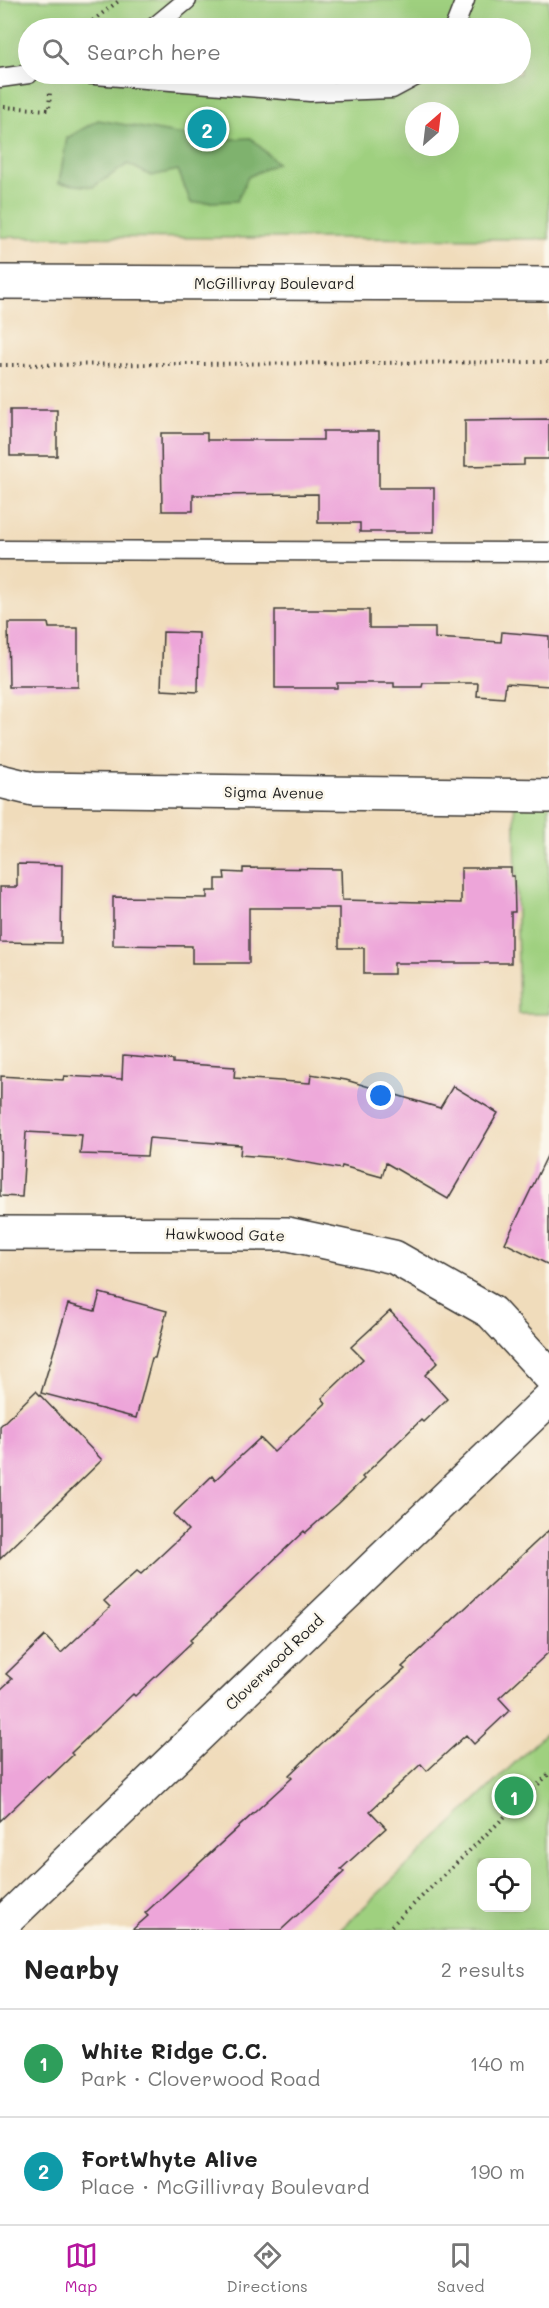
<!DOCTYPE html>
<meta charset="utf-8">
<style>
body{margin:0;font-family:Mali,sans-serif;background:#f2f2f2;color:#222}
.controls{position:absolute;right:18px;bottom:18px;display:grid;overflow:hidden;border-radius:12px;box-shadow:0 6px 24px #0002}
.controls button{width:54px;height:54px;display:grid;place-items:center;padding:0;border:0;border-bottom:2px solid #e0e0e0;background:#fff;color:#222;font:30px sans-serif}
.compass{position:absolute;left:405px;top:102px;width:54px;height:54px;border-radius:50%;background:#fff;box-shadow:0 6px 24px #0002;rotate:28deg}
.you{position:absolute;left:381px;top:1096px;width:21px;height:21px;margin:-15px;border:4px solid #fff;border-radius:50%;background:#1a73e8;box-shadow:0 0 0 9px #1a73e833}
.badge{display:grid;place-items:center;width:39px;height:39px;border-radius:50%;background:#b5179e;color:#fff;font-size:20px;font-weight:700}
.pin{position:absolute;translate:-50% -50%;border:3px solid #fff;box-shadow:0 2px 6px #0006}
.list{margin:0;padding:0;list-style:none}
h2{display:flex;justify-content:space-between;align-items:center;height:78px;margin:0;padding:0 24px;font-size:26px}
h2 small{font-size:20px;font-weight:400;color:#767676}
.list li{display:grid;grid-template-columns:39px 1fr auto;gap:18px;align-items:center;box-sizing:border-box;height:108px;padding:0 24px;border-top:2px solid #e0e0e0}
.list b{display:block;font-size:22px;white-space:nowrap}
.list p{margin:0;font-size:20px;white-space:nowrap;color:#767676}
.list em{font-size:20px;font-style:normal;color:#767676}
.icon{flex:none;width:33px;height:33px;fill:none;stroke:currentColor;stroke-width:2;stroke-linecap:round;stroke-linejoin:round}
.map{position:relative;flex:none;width:549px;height:1930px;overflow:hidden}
.search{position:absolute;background:#fff;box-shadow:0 6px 24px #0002;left:18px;right:18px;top:18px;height:66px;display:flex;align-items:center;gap:15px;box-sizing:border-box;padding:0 21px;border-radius:33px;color:#767676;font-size:22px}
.sheet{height:294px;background:#fff}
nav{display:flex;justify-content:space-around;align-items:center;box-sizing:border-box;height:84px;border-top:2px solid #e0e0e0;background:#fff;font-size:16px;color:#767676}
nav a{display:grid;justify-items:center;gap:3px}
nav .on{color:#b5179e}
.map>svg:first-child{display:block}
.green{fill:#9fd07f;stroke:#5e764e;stroke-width:1.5;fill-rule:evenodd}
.forest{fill:#7fb26e;stroke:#4e6745;stroke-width:1.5}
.building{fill:#eda5d9}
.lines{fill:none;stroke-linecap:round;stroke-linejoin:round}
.lane-casing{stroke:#3c3934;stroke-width:21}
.street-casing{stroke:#3c3934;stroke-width:36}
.primary-casing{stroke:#3c3934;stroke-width:36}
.path{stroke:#3c3934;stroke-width:4;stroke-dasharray:1.5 4.5;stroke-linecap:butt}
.lane{stroke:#fff;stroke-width:18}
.street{stroke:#fff;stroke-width:33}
.primary{stroke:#fff;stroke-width:33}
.labels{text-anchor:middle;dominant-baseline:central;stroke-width:5;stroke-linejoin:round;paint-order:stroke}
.street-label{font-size:15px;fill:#1c1c1c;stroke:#fbf7ec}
</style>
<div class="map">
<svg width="549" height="1930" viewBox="0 0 549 1930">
<rect width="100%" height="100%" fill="#fbf7ec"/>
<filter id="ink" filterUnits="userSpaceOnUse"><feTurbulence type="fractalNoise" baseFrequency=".0167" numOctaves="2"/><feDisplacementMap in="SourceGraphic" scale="12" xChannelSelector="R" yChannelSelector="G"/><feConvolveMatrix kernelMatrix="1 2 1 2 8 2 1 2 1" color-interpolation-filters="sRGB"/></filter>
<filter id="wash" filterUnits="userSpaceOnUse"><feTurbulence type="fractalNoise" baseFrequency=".008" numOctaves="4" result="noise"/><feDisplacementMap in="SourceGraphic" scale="24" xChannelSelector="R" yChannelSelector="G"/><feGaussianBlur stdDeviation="1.35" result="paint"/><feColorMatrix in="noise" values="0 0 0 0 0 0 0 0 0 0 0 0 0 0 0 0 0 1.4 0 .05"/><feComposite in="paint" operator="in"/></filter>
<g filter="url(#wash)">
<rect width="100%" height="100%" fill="#f0dcbb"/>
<path class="green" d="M0 0H549V239L0 237ZM28 28H520V74H28ZM414 111H450V147H414Z
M514 788H549V1014H519Z
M549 1730V1930H340ZM482 1862H526V1908H482Z"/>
<path class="forest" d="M98 120 211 140 251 138 277 163 248 177 237 201 191 203 178 170 151 176 128 164 93 187 59 183 67 138Z"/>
<g id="blocks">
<path class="building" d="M10 410H57V456H10Z
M549 419V459H524V465L465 466V420Z
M323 431H379V488H434V532H360V523H318V494L193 495V511H162L161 433H207V440H323Z
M275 610H369V628H435V638L501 642 502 632 549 636V686L506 683 504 698 477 696 478 683H423L422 687H394V683H337V688H275Z
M8 623H48L49 628H78V687H9Z
M163 632 199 633 198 692 161 690Z
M17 864 62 865 61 943 0 942V887H17Z
M243 868 341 869 342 900 461 903V868H511V876H514L515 912H511V963H394V974H364V948H339V908H249V963H192V946L113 945V897L207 898V891H216V879H225L224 872 243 873Z
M123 1056 173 1060V1063L235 1067 234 1078 310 1083 311 1074 346 1080 440 1108 453 1086 498 1113 448 1199 386 1163 382 1177 342 1166 341 1169 281 1158 240 1155 241 1145 149 1138 147 1156 80 1154 82 1135 26 1132 22 1197 0 1196 1 1076 63 1080 64 1076 122 1079Z
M549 1152V1265L505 1243Z
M100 1293 167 1311 155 1358H152L136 1418 41 1393 68 1304 95 1311Z
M390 1311 438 1362 425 1375 447 1399 423 1422 421 1420 362 1477 364 1479 338 1504 305 1533 304 1531 190 1640 192 1642 135 1696 133 1694 71 1753 73 1755 49 1778 47 1776 0 1821V1690L12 1679 6 1674 45 1636 61 1653 110 1607 104 1601 137 1571 141 1574 188 1530 173 1514 212 1476 215 1480 260 1438 274 1452 326 1403 322 1398 363 1359 351 1347Z
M36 1391 102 1460 0 1559V1426Z
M549 1530V1652L499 1698 510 1710 474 1744 466 1735 427 1771 421 1764 370 1811 386 1828 341 1869 344 1872 281 1930H132L148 1916 145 1913 292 1778 289 1775 321 1744 405 1669 402 1667Z"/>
</g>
</g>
<g filter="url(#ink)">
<use href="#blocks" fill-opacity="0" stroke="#3c3934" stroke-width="1.5"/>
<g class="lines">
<g class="lane-casing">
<path id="lane" d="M153 28 187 0
M454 28 465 0
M82 74 310 92 392 89 420 74
M0 78 29 74
M0 550 549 552"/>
</g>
<g class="street-casing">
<path id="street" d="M0 781 33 789 549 796
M0 1233 288 1234 394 1257 491 1312 549 1375
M0 1926 549 1399"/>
</g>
<g class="primary-casing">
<path id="primary" d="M0 282 549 284"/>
</g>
<path class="path" d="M83 28 120 0
M4 107 49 110 50 91
M0 365 549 362
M387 1930 549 1774"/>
<use href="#lane" class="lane"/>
<use href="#street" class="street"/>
<use href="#primary" class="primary"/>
</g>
</g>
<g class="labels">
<g class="street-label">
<text x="274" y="283">McGillivray Boulevard</text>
<text transform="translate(274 792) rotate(1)">Sigma Avenue</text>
<text transform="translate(225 1234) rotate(1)">Hawkwood Gate</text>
<text transform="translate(274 1662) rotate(-44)">Cloverwood Road</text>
</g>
</g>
</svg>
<div class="controls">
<button><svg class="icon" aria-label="locate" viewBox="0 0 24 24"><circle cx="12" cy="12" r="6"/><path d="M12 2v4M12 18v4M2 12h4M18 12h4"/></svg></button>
</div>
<svg class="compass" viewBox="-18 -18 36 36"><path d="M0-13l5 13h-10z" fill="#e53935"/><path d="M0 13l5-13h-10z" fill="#767676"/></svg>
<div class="you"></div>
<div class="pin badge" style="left:514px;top:1796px;background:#2e9e5b">1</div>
<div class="pin badge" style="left:207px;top:129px;background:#0f9aa8">2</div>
<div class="search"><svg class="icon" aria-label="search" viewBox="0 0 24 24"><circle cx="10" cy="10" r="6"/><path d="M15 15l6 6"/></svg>Search here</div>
</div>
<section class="sheet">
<h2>Nearby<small>2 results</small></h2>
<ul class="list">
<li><span class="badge" style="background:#2e9e5b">1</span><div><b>White Ridge C.C.</b><p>Park · Cloverwood Road</p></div><em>140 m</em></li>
<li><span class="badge" style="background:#0f9aa8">2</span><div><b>FortWhyte Alive</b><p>Place · McGillivray Boulevard</p></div><em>190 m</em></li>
</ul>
</section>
<nav>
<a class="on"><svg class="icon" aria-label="map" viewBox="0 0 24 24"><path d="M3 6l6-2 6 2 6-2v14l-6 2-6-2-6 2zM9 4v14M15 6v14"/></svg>Map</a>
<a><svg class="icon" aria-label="directions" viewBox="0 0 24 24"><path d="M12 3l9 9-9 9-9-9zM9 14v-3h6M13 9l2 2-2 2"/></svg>Directions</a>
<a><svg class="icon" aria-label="saved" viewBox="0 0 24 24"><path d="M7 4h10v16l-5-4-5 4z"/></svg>Saved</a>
</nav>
